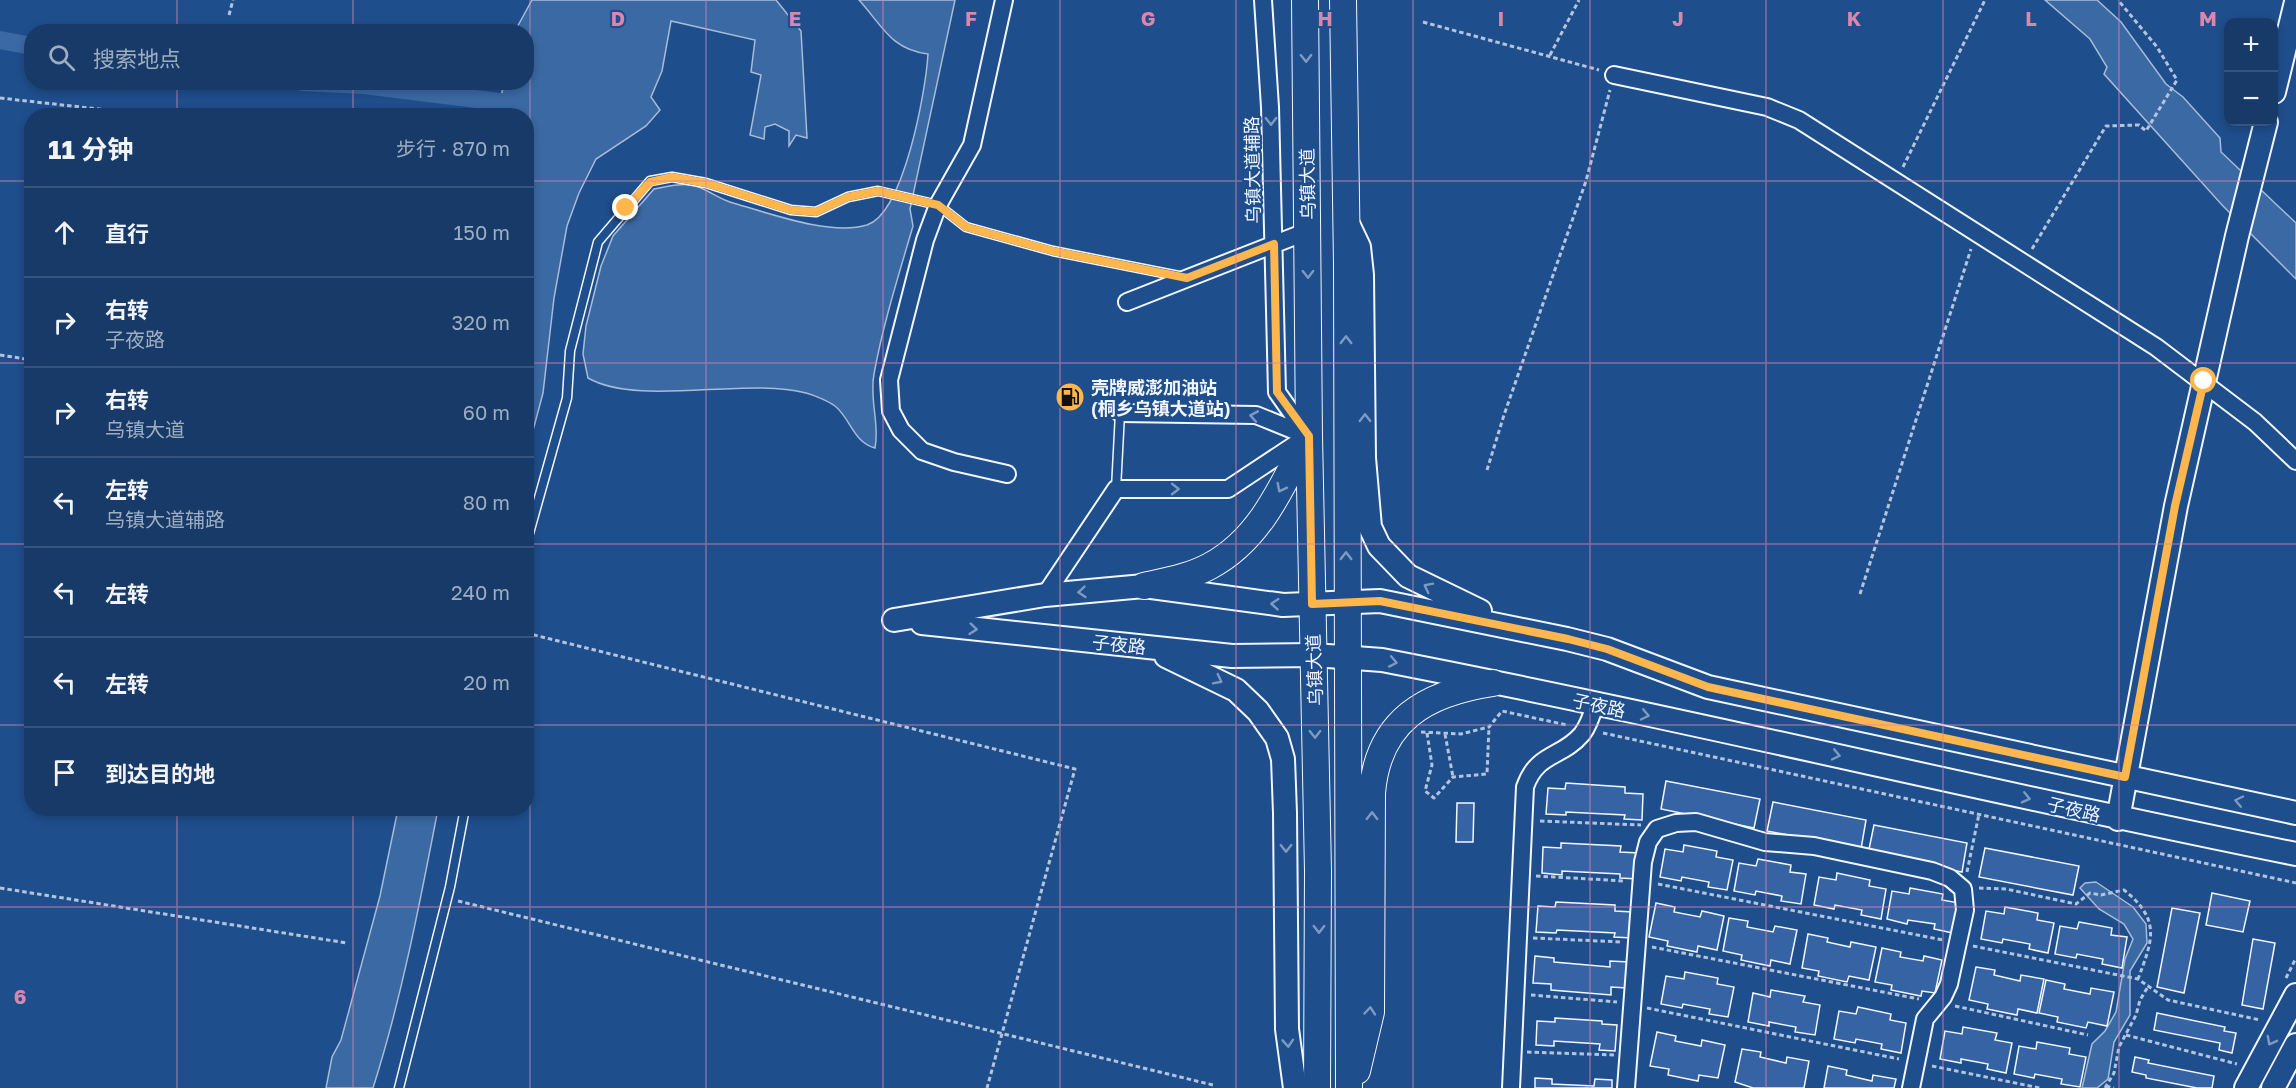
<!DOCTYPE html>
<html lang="zh">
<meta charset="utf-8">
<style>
body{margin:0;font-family:"Golos Text","Noto Sans SC",sans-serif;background:#20416f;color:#f1f3f6}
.controls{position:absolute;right:18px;top:18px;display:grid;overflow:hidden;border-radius:12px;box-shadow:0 3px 9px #0003}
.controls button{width:54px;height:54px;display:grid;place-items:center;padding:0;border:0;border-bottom:2px solid #36547d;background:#173a69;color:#f1f3f6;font:30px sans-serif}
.stop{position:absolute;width:18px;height:18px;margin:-14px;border:4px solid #ffb74d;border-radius:50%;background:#fff}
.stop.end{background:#ffb74d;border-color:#fff;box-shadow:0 2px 6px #0008}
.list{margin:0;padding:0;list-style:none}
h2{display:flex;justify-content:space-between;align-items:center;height:78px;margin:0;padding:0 24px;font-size:26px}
h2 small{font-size:20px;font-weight:400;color:#9eadc0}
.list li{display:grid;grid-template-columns:39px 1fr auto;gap:18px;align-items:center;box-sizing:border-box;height:90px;padding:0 24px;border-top:2px solid #36547d}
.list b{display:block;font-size:22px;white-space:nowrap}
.list p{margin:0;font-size:20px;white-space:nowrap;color:#9eadc0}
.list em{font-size:20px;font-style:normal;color:#9eadc0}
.icon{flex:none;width:33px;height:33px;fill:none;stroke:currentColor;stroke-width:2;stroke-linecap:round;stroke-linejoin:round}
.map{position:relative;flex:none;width:2296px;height:1088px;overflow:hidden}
.search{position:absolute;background:#173a69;box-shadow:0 3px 9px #0003;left:24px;top:24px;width:510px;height:66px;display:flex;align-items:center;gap:15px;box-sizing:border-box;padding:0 21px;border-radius:24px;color:#9eadc0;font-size:22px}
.panel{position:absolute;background:#173a69;box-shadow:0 3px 9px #0003;left:24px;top:108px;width:510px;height:708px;border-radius:24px}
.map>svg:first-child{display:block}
.water{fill:#3b69a3;stroke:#a8bbd7;stroke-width:1.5}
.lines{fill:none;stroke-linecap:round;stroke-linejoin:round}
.canal{stroke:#3b69a3;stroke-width:18}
.building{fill:#3563a3;stroke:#f2f6ff;stroke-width:1.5}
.lane-casing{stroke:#f2f6ff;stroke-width:11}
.street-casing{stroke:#f2f6ff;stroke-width:20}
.secondary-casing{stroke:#f2f6ff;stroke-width:26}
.primary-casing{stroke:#f2f6ff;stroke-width:28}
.path{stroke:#b3c4dc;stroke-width:3;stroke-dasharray:4.5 3;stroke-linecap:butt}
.lane{stroke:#1f4e8c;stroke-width:8}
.street{stroke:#1f4e8c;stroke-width:16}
.secondary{stroke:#1f4e8c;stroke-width:22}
.primary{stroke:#1f4e8c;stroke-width:26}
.oneway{stroke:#7e9ac0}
.route{stroke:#ffb74d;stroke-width:8}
.grid{fill:none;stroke:#da87ad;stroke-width:1.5;stroke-opacity:0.55}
.labels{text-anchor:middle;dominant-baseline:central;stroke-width:4.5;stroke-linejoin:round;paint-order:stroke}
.street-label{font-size:18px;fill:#f2f6ff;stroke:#1f4e8c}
.poi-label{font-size:18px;font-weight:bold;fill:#f2f6ff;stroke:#1f4e8c;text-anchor:start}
.grid-label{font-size:20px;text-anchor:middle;font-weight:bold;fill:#da87ad;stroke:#1f4e8c;stroke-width:4.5;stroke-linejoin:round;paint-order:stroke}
</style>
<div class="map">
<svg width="2296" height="1088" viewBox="0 0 2296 1088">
<rect width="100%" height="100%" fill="#1f4e8c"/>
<path class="water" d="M532 0H776L801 31 807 138 796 135 789 146V131L775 124 765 127 764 139 750 135 761 75 751 72 755 40 671 21 662 71 651 97 660 110 646 126 596 159 579 193 567 226 554 298 543 393 527 453 526 116 497 115 504 83 526 82V32L515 31Z
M859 0H955L910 209 913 226C899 274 883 324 874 374 869 399 880 424 875 448 853 442 851 419 835 406 828 401 814 395 806 393 745 377 639 407 588 378L583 354 586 326 601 266 613 236 654 189C665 187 680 183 691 185 705 187 718 199 733 203 769 213 829 236 867 225 904 213 926 90 928 54 890 49 882 25 859 0Z
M2045 0H2097L2121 22 2166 84 2183 97 2220 138 2221 152 2296 223V279L2223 206 2104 74 2107 67 2090 39Z
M398 809H438C420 902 402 997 373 1088H326L332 1057 341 1040 380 896Z
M2096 882 2133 907 2146 924 2147 943 2130 971V1015L2114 1042 2108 1079 2097 1088H2082L2092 1044 2105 1031 2116 1012 2125 959 2133 939 2124 924 2099 909 2080 888 2085 883Z"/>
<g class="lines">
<path class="canal" d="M0 40 32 46
M302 82 364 85 524 105"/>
</g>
<path class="building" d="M1666 781 1760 799 1754 828 1661 809Z
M1566 783 1625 787V793L1643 794 1642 820 1624 819 1625 815 1566 812V815L1546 814 1548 788 1565 789Z
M1773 802 1866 820 1861 849 1767 831Z
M1457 803H1474L1473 842H1456Z
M1874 825 1967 843 1962 872 1868 854Z
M1561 843 1621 846 1620 852 1639 853 1638 879 1620 878V874L1562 871V875L1542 873 1543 847 1561 848Z
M1684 845 1717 851 1716 857 1733 860 1727 890 1708 887 1709 882 1682 877 1681 881 1660 877 1665 849 1683 852Z
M1985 848 2079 866 2073 895 1979 877Z
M1758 859 1791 865 1790 872 1806 874 1801 904 1781 901 1782 896 1756 891 1755 895 1734 891 1739 863 1756 866Z
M1837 873 1870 880 1869 886 1886 889 1881 919 1861 915 1862 910 1835 905 1834 909 1814 905 1819 877 1836 880Z
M1910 888 1943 894 1942 900 1959 903 1953 933 1934 929 1935 924 1908 920 1907 924 1887 919 1892 891 1909 894Z
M2212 893 2250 901 2243 932 2206 925Z
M1556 902 1615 905V911L1633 912 1632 938 1614 937 1615 933 1557 930 1556 933 1536 932 1538 906 1555 907Z
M1656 903 1675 907 1674 912 1700 917 1702 911 1724 916 1717 950 1698 946 1697 952 1667 946 1668 941 1649 937Z
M2005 907 2038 913 2037 920 2054 923 2048 953 2029 949 2030 944 2003 939 2002 943 1981 939 1986 911 2004 914Z
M2172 908 2200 913 2184 993 2157 987Z
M1729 918 1748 921 1747 927 1773 932 1775 926 1797 930 1790 964 1771 960 1770 966 1741 960 1742 955 1723 951Z
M2079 922 2112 928 2111 935 2127 937 2122 968 2102 964 2103 959 2077 954 2076 958 2055 954 2060 926 2077 929Z
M1808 934 1828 938 1827 942 1850 947 1851 942 1876 947 1869 980 1849 976 1847 982 1818 976 1819 971 1802 968Z
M2253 939 2275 943 2263 1009 2242 1005Z
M1882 948 1901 952 1900 957 1923 961 1924 956 1942 960 1935 993 1922 991 1921 996 1891 990 1892 985 1875 982Z
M1535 956 1554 958V962L1610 967V961L1629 962 1627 988 1611 987V995L1551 990V984L1533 983Z
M1976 967 1995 970 1994 975 2020 981 2021 975 2044 979 2037 1013 2018 1009 2017 1015 1987 1009 1988 1004 1969 1000Z
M1685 972 1718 978 1717 984 1734 987 1728 1017 1709 1014 1710 1009 1683 1004 1682 1008 1661 1004 1666 976 1684 979Z
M2046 980 2065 984 2064 989 2090 994 2091 988 2114 992 2107 1026 2088 1022 2086 1028 2057 1022 2058 1017 2039 1013Z
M1771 990 1805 996 1803 1002 1820 1005 1815 1035 1795 1032 1796 1027 1769 1022V1026L1748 1022 1753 993 1770 997Z
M1858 1007 1891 1014 1890 1020 1906 1023 1901 1053 1881 1049 1882 1044 1856 1039 1855 1043 1834 1039 1839 1011 1856 1014Z
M2157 1013 2225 1027 2224 1031 2236 1033 2232 1053 2219 1050 2220 1043 2154 1030Z
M1555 1018 1602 1021V1024L1617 1025 1615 1051 1599 1050 1600 1044 1554 1041V1046L1536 1045 1537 1021 1555 1022Z
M1963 1027 1997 1033 1995 1040 2012 1043 2006 1073 1987 1069 1988 1064 1961 1059V1063L1940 1059 1945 1031 1962 1034Z
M1657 1032 1676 1036 1675 1041 1701 1046 1702 1040 1725 1045 1718 1078 1699 1075 1698 1081 1668 1075 1669 1069 1650 1066Z
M2037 1042 2070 1048 2069 1054 2086 1057 2080 1087 2061 1084 2062 1079 2035 1074 2034 1078 2014 1074 2019 1046 2036 1049Z
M1742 1049 1761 1052 1760 1057 1786 1063 1787 1057 1809 1061 1804 1088H1753L1735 1082Z
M2135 1057 2149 1060 2148 1063 2214 1076 2212 1088H2197L2146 1078V1075L2132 1072Z
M1828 1066 1847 1070 1846 1075 1872 1081 1873 1075 1896 1079 1894 1088H1824Z
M1535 1078 1552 1079V1084L1594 1086 1595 1079 1612 1080V1088H1535Z"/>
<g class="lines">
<g class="lane-casing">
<path id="lane" d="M1116 489 1120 413
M526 544 567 398 570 351 598 242 650 181 672 177 706 183 791 210 816 212 848 197 878 191 938 205 966 227 1053 251 1184 277
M399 1088 450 887 465 808"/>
</g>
<g class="street-casing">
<path id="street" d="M1004 0 972 145 938 205 925 240 889 380 891 411 901 430 922 451 954 462 1007 474
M1263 0 1270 107 1277 392 1308 436
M1614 75 1767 107 1799 120 2156 347 2255 422 2296 461
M1127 302 1308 231
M1120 413 1256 415 1308 436
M1045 595 1116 489H1228L1305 438
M1511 1088 1525 787C1537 752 1562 758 1582 734 1589 725 1592 715 1595 704
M1626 1088 1643 862 1648 842 1657 829 1676 823 1696 822 1765 842 1814 846 1932 871 1950 878 1963 889 1965 910 1949 984 1943 997 1925 1019 1911 1088"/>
</g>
<g class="secondary-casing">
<path id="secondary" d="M2274 92 2296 2
M1349 226 1359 247 1362 275 1364 458 1370 527 1379 546 1408 576 1480 611
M894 620 1045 595 1144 586 1283 605 1380 601 1567 639 1607 649 1708 687 2296 813
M922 623 1232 656 1314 655 1382 660C1688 719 1990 793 2296 854
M1166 656 1236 690 1258 711 1277 738 1283 759 1285 813 1287 1029 1295 1088
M2118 819 2176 506 2237 236 2266 122
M2246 1088 2296 995
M2273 1088 2296 1045"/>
</g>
<g class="primary-casing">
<path id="primary" d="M1305 0 1309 436 1318 871 1317 1088
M1343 0 1347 264 1349 1088
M1144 586C1166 581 1190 577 1210 566 1261 539 1283 484 1308 436
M1357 1071 1371 1012 1372 793C1378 720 1426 693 1493 683"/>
</g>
<path class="path" d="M229 15 233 0
M1423 22 1599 70
M1550 55 1579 0
M0 98 161 116
M1903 167 1985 0
M2032 249 2106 126 2139 125 2146 131 2177 80 2157 47 2118 0
M0 355 32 360
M1487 470 1504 415 1586 181 1610 90
M1860 594 1971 249
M526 633 1075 769 987 1088
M1421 732 1461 734 1489 727 1502 711 1567 725
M1427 733 1432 765 1425 791 1434 798 1453 777 1487 774 1489 727
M1603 733 2296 883
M1445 734 1453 777
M1540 821 1641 825
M1967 872 1979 814
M1536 876 1625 881
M1658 884 1943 940
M0 888 347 943
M1979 888 2006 889 2076 904 2090 893 2101 895 2124 890C2161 920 2153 939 2138 979
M458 901 1213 1085V1088
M1533 938 1622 942
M1973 946 2138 979 2168 1000 2260 1020
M1652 947 1919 999
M2286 978 2296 958
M1531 995 1617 1002
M1955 1006 2088 1035
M1647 1008 1899 1059
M2126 1035 2237 1064
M1527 1052 1614 1055
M1932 1066 2040 1088
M2106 1086 2114 1088
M2105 1088 2114 1073 2119 1047 2136 1015 2140 1000 2149 985"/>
<use href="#lane" class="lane"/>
<use href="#street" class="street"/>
<use href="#secondary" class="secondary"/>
<use href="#primary" class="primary"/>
</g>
<defs><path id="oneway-chevron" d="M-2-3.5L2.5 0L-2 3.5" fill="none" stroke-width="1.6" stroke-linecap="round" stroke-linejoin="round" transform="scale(1.5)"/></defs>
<g class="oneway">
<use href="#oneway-chevron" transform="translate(1306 58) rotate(89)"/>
<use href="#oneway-chevron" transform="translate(1271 121) rotate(89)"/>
<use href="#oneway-chevron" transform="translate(1308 274) rotate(89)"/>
<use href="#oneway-chevron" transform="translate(1346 340) rotate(-90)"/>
<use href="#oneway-chevron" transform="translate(1254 416) rotate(-170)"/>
<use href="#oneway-chevron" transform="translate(1365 418) rotate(-90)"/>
<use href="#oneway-chevron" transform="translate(1281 488) rotate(117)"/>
<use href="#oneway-chevron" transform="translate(1175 489)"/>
<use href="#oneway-chevron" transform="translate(1346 556) rotate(-90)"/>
<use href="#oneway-chevron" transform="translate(1428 587) rotate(-153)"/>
<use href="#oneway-chevron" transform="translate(1082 592) rotate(175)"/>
<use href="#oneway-chevron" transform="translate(1275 604) rotate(-176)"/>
<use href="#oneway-chevron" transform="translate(973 629) rotate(6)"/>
<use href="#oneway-chevron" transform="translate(1393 662) rotate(11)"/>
<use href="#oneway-chevron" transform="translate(1218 680) rotate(27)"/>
<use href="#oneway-chevron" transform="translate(1645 715) rotate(12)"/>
<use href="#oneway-chevron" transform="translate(1315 734) rotate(89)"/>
<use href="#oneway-chevron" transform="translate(1836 755) rotate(12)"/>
<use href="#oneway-chevron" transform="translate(2026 798) rotate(13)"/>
<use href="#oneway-chevron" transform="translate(2239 801) rotate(-168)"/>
<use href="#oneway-chevron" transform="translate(1372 816) rotate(-89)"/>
<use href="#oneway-chevron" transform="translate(1286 848) rotate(90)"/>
<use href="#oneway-chevron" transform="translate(1319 929) rotate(90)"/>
<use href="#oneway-chevron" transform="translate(1370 1011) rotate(-85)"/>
<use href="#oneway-chevron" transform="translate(2271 1041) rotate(118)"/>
<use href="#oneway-chevron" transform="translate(1288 1043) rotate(86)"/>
</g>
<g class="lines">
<path class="route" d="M626 208 650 182 672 177 706 183 791 210 816 212 848 197 878 191 938 205 966 227 1053 251 1187 278 1274 244 1277 392 1309 436 1312 604 1380 601 1568 639 1607 649 1708 687 2125 777 2175 506 2204 381"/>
</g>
<path class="grid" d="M177 0V32M353 0V32M530 0V1088M706 0V1088M883 0V1088M1060 0V1088M1236 0V1088M1413 0V1088M1590 0V1088M1766 0V1088M1943 0V1088M2119 0V1088M177 82V116M353 82V116M0 181H32M526 181H2296M0 363H32M526 363H2296M0 544H32M526 544H2296M0 725H32M526 725H2296M177 808V1088M353 808V1088M0 907H2296"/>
<defs>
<g id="fuel-disc" transform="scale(1.5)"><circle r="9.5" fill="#ffb74d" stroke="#1f4e8c"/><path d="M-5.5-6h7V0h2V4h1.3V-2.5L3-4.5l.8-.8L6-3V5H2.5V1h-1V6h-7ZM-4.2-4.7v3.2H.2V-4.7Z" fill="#111"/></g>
</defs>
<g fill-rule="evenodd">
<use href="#fuel-disc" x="1070" y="397"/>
</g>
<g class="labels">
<g class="street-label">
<text transform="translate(1252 170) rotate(-91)">乌镇大道辅路</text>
<text transform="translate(1307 184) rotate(-91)">乌镇大道</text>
<text transform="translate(1119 644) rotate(6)">子夜路</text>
<text transform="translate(1314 670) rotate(-92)">乌镇大道</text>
<text transform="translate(1599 705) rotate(12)">子夜路</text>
<text transform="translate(2074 809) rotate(13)">子夜路</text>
</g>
<g class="poi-label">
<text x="1091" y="387">壳牌威澎加油站<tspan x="1091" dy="21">(桐乡乌镇大道站)</tspan></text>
</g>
</g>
<g class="grid-label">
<text x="618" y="26">D</text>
<text x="795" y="26">E</text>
<text x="971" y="26">F</text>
<text x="1148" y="26">G</text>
<text x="1325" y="26">H</text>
<text x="1501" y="26">I</text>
<text x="1678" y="26">J</text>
<text x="1854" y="26">K</text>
<text x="2031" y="26">L</text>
<text x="2208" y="26">M</text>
<text x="20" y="1004">6</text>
</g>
</svg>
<div class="controls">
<button>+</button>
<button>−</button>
</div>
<div class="stop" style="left:2204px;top:381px"></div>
<div class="stop end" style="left:626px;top:208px"></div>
<div class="search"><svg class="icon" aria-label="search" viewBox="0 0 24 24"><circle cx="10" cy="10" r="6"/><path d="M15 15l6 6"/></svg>搜索地点</div>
<section class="panel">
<h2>11 分钟<small>步行 · 870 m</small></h2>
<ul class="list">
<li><svg class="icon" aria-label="ahead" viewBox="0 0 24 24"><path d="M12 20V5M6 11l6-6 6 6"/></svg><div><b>直行</b></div><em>150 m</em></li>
<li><svg class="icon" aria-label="right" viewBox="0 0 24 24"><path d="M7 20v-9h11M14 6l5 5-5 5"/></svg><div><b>右转</b><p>子夜路</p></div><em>320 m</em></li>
<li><svg class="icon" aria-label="right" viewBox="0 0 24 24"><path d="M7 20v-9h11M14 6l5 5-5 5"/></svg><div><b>右转</b><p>乌镇大道</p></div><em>60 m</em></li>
<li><svg class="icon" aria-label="left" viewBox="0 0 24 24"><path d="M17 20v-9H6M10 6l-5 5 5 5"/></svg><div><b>左转</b><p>乌镇大道辅路</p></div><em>80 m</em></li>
<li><svg class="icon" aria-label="left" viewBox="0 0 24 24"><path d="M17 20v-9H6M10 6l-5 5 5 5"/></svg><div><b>左转</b></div><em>240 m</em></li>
<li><svg class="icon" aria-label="left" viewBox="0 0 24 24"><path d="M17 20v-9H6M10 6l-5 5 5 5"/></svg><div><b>左转</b></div><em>20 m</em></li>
<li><svg class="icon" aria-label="arrive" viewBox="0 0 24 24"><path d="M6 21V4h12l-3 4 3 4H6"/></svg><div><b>到达目的地</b></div></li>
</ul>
</section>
</div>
